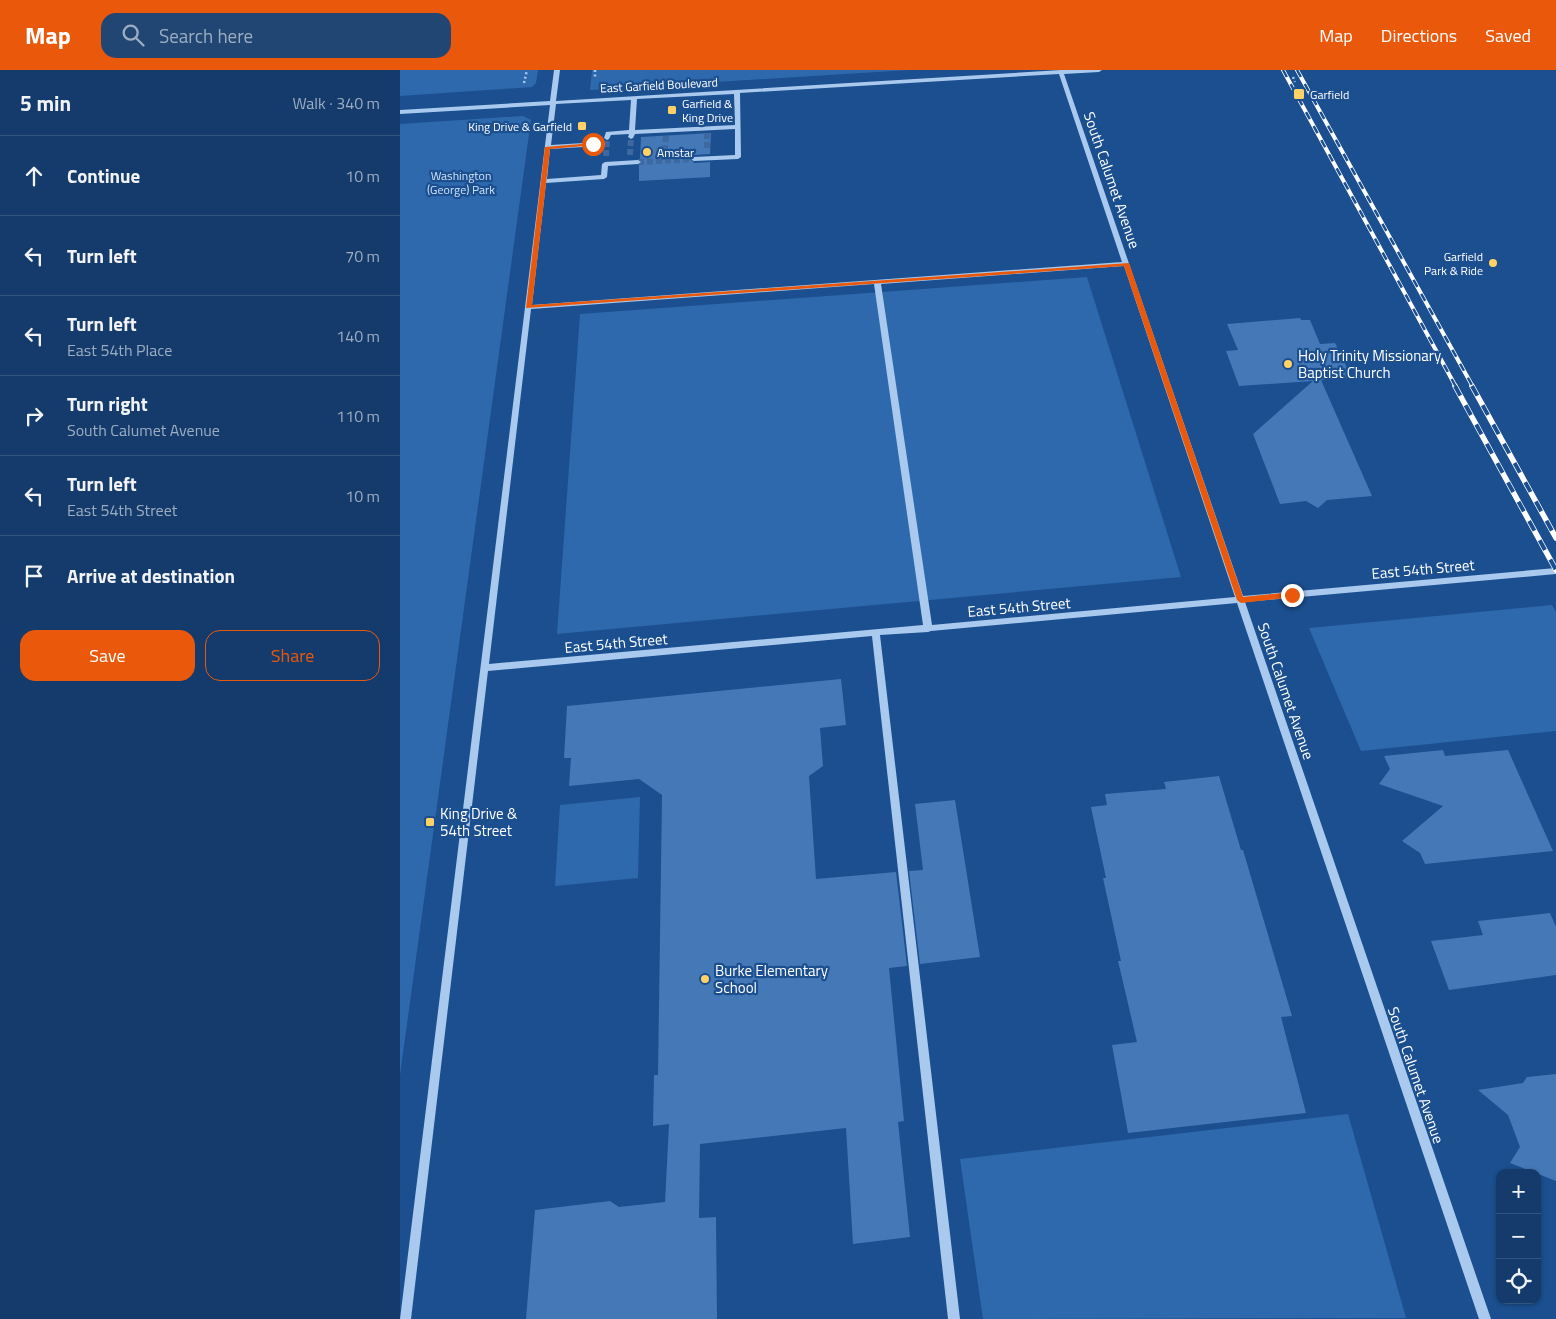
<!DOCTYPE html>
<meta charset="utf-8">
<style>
body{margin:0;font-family:"Titillium Web",sans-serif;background:#214673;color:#f1f3f6}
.controls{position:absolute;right:15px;bottom:15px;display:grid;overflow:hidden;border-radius:10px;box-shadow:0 1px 4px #0004}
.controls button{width:45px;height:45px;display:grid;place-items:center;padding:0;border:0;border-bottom:1px solid #33557e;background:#143b6b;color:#f1f3f6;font:25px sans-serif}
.stop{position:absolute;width:15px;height:15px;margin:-11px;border:4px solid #ea580c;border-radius:50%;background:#fff}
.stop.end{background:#ea580c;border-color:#fff;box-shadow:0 1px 5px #0008}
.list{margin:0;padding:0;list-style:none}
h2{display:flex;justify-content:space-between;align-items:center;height:65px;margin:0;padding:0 20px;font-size:21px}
h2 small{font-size:16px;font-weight:400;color:#9dadc1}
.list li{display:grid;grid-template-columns:32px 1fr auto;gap:15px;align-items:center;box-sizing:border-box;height:80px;padding:0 20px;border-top:1px solid #33557e}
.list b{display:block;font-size:19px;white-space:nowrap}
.list p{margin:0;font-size:16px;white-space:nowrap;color:#9dadc1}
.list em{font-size:16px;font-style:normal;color:#9dadc1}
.actions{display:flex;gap:10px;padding:15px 20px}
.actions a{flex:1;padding:11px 0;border:1px solid #ea580c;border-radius:15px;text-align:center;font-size:18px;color:#ea580c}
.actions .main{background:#ea580c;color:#fff}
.icon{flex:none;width:28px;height:28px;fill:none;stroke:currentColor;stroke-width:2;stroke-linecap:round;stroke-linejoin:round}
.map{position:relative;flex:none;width:1156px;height:1249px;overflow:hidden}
header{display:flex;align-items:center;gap:30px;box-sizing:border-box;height:70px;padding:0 25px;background:#ea580c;color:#fff}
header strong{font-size:24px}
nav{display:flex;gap:28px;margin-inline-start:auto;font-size:18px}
.search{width:350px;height:45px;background:#214673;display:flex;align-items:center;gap:12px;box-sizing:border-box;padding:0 18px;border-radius:15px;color:#9dadc1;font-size:19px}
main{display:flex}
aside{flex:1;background:#143b6b}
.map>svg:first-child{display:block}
.green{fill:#2e69ad}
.building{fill:#4478b7}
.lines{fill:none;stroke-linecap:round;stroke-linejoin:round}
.minor-tunnel{stroke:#3d69a0;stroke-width:6;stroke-dasharray:6 3;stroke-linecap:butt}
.path{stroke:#a9c9ee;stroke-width:2.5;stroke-dasharray:2 2.5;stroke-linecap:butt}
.minor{fill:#a9c9ee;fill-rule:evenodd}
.rail-far1-casing{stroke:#fff;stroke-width:4}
.rail-casing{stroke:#fff;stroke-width:5.5}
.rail-far1{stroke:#1b4f8f;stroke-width:2.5;stroke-dasharray:8;stroke-linecap:butt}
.rail{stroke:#1b4f8f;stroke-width:4;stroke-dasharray:11;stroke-linecap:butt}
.route{fill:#ea580c}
.poi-dot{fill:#ffd166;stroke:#1b4f8f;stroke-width:2}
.labels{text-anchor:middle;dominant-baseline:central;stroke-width:4.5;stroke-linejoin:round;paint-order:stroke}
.far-street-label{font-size:12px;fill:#fff;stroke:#1b4f8f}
.far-poi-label{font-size:12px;fill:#fff;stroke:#1b4f8f;text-anchor:start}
.far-park-label{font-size:12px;fill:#cfe3fa;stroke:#1b4f8f}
.street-label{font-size:15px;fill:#fff;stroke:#1b4f8f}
.poi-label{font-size:15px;fill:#fff;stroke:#1b4f8f;text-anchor:start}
</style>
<header>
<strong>Map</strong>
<div class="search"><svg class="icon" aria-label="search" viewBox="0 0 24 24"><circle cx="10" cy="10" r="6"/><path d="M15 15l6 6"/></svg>Search here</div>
<nav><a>Map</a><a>Directions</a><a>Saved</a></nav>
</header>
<main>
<aside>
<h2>5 min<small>Walk · 340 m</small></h2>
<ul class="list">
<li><svg class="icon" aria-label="ahead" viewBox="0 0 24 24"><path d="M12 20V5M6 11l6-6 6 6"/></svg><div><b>Continue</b></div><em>10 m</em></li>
<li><svg class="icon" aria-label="left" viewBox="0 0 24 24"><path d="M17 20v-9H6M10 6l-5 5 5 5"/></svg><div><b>Turn left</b></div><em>70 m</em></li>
<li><svg class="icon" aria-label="left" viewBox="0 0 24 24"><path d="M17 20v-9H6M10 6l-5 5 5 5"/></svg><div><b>Turn left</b><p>East 54th Place</p></div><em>140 m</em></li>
<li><svg class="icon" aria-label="right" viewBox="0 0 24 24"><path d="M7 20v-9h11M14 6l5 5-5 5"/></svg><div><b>Turn right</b><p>South Calumet Avenue</p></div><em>110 m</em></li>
<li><svg class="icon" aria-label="left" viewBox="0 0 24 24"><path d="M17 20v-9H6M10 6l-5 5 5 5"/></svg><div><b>Turn left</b><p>East 54th Street</p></div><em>10 m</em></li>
<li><svg class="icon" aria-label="arrive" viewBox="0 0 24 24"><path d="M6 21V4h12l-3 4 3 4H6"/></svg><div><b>Arrive at destination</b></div></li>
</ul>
<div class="actions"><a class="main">Save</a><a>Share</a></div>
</aside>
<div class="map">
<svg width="1156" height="1249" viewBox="0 0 1156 1249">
<rect width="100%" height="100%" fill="#1b4f8f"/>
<path class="green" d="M0 0H138L136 13 132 17 0 26Z
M192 0H509L190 20Z
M123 46 131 50 130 57 0 1005V54Z
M687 207 781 507 157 564 180 244Z
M1152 535 1156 542V661L961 681 909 558Z
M240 727 238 808 155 816 160 735Z
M948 1044 1006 1248 583 1249 560 1089Z"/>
<path class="building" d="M311 63 310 84 294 85 289 88 294 93 310 92V107L239 111V95L243 93 240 89 241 67Z
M900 248 901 250H910L920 274 935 273 952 308 921 310 972 426 927 430 918 438 906 431 880 434 853 364 913 311 839 316 826 281 838 280 827 254Z
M441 609 446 655 420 658 423 696 409 706 416 809 496 802 507 896 489 898 504 1051 498 1052 510 1167 453 1174 446 1058 300 1074 299 1148 316 1147 317 1249H126L135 1140 210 1131 219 1137 265 1132 269 1054 253 1056 254 1005H258L262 725 239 709 169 716 171 688H164L167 636Z
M1043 680 1045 686 1108 680 1153 781 1025 794 1020 783 1002 771 1043 736 979 714 990 699 984 686Z
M819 706 841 780H843L892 946 881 947 906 1043 728 1063 712 975 737 972 718 891H721L703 808H706L691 737 707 735 705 724 766 719 764 712Z
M555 730 580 887 520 894 509 801 523 800 515 734Z
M1150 843 1156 857V905L1049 920 1031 871 1083 865 1078 851Z
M1156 1004V1111L1110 1093 1120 1077 1108 1045 1078 1020 1123 1013 1127 1007Z"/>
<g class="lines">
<path class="minor-tunnel" d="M307 63V79
M230 85 231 67
M206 86 207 68
M264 90 266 65
M238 92 294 89"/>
<path class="path" d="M195 0V8
M893 7 895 12
M124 13 127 0"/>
<path class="minor" d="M154 0H160L156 31 661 0H702L699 2 664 4 843 526 1156 498V504L845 532 1091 1249H1079L837 533 531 561 528 562 480 565 560 1249H548L472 566 88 601 11 1249H0L150 35 0 44V40L150 31ZM659 4 722 192 132 235 146 113 204 109 207 107 208 96 238 94 241 92 238 90 205 92 202 94 201 105 147 109 150 79 200 76 203 74 200 72 151 75 156 34 231 30 229 60 206 62 204 68 207 70 209 69 211 65 229 64 228 67 231 69 233 68 235 64 335 59V85L294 87 291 89 294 91 338 89 341 87 340 23ZM334 24 335 55 235 60 237 29ZM724 196 835 527 532 555 481 214ZM474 214 523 555 89 594 131 239Z"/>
<g class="rail-far1-casing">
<path id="rail-far1" d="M883 0 1056 317
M897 0 1073 317"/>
</g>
<g class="rail-casing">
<path id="rail" d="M1055 316 1156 500
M1072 316 1156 468"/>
</g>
<use href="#rail-far1" class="rail-far1"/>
<use href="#rail" class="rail"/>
</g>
<path class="route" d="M193 73 195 75 150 79 132 235 729 193 843 527 892 522 896 525 895 527 841 533 837 530 724 196 126 238 145 77Z"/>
<g class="poi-dot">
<rect x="893" y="18" width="12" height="12" rx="2.5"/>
<rect x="267" y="35" width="10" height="10" rx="2.5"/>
<rect x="177" y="51" width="10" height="10" rx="2.5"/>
<circle cx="247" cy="82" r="5"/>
<circle cx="1093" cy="193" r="5"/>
<circle cx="888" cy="294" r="5"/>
<rect x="25" y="747" width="10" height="10" rx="2.5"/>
<circle cx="305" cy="909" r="5"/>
</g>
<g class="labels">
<g class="far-street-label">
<text transform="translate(259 15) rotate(-3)">East Garfield Boulevard</text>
</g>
<g class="far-poi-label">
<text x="910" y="24">Garfield</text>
<text x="282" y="33">Garfield &amp;<tspan x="282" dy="14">King Drive</tspan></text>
<text x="172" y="56" text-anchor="end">King Drive &amp; Garfield</text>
<text x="257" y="82">Amstar</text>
<text x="1083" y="186" text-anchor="end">Garfield<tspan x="1083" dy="14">Park &amp; Ride</tspan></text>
</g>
<g class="far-park-label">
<text x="61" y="105">Washington<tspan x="61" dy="14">(George) Park</tspan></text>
</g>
<g class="street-label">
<text transform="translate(712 110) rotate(71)">South Calumet Avenue</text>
<text transform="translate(1023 499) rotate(-5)">East 54th Street</text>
<text transform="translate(619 537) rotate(-5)">East 54th Street</text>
<text transform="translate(216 573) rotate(-5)">East 54th Street</text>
<text transform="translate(886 621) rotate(71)">South Calumet Avenue</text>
<text transform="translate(1016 1005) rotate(71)">South Calumet Avenue</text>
</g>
<g class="poi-label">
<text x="898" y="285">Holy Trinity Missionary<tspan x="898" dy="17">Baptist Church</tspan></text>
<text x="40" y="743">King Drive &amp;<tspan x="40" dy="17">54th Street</tspan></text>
<text x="315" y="900">Burke Elementary<tspan x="315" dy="17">School</tspan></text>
</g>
</g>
</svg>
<div class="controls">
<button>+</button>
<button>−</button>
<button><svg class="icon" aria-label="locate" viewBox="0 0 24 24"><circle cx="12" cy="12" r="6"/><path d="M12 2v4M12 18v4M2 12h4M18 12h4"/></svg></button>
</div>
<div class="stop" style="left:193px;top:74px"></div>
<div class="stop end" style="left:892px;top:525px"></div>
</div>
</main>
